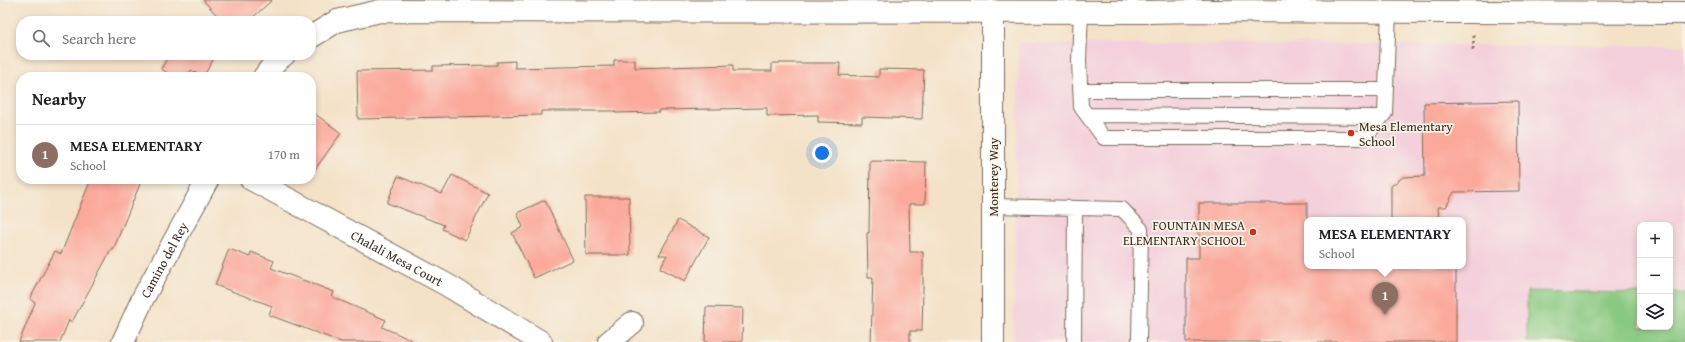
<!DOCTYPE html>
<meta charset="utf-8">
<style>
body{margin:0;font-family:"Gentium Book Plus",serif;background:#f2f2f2;color:#202124}
.controls{position:absolute;right:12px;bottom:12px;display:grid;overflow:hidden;border-radius:8px;box-shadow:0 2px 6px #0003}
.controls button{width:36px;height:36px;display:grid;place-items:center;padding:0;border:0;border-bottom:1px solid #e0e0e0;background:#fff;color:#202124;font:20px sans-serif}
.you{position:absolute;left:822px;top:153px;width:14px;height:14px;margin:-10px;border:3px solid #fff;border-radius:50%;background:#1a73e8;box-shadow:0 0 0 6px #1a73e833}
.badge{display:grid;place-items:center;width:26px;height:26px;border-radius:50%;background:#2563eb;color:#fff;font-size:13px;font-weight:700}
.pin{position:absolute;translate:-50% -33px;filter:drop-shadow(0 1px 2px #0008)}
.pin::after{content:'';position:absolute;top:21px;width:14px;height:12px;background:inherit;clip-path:polygon(0 0,100% 0,50% 100%)}
.popup{position:absolute;left:1304px;top:217px;width:162px;height:52px;box-sizing:border-box;display:grid;place-content:center;border-radius:8px;background:#fff;filter:drop-shadow(0 1px 3px #0005);font-size:13px;white-space:nowrap;color:#757577}
.popup b{font-size:15px;color:#202124}
.popup::after{content:'';position:absolute;left:50%;top:100%;margin-left:-8px;border:8px solid transparent;border-top-color:#fff}
.list{margin:0;padding:0;list-style:none}
h2{display:flex;justify-content:space-between;align-items:center;height:52px;margin:0;padding:0 16px;font-size:17px}
h2 small{font-size:13px;font-weight:400;color:#757577}
.list li{display:grid;grid-template-columns:26px 1fr auto;gap:12px;align-items:center;box-sizing:border-box;height:60px;padding:0 16px;border-top:1px solid #e0e0e0}
.list b{display:block;font-size:15px;white-space:nowrap}
.list p{margin:0;font-size:13px;white-space:nowrap;color:#757577}
.list em{font-size:13px;font-style:normal;color:#757577}
.icon{flex:none;width:22px;height:22px;fill:none;stroke:currentColor;stroke-width:2;stroke-linecap:round;stroke-linejoin:round}
.map{position:relative;flex:none;width:1685px;height:342px;overflow:hidden}
.search{position:absolute;background:#fff;box-shadow:0 2px 6px #0003;left:16px;top:16px;width:300px;height:44px;display:flex;align-items:center;gap:10px;box-sizing:border-box;padding:0 14px;border-radius:16px;color:#757577;font-size:15px}
.panel{position:absolute;background:#fff;box-shadow:0 2px 6px #0003;left:16px;top:72px;width:300px;height:112px;border-radius:16px}
.map>svg:first-child{display:block}
.built{fill:#f4cfdc;fill-rule:evenodd}
.green{fill:#89c981;stroke:#627a50}
.building{fill:#fba99b}
.lines{fill:none;stroke-linecap:round;stroke-linejoin:round}
.service-casing{stroke:#7c6a5a;stroke-width:16}
.minor-casing{stroke:#7c6a5a;stroke-width:24}
.path{stroke:#7c6a5a;stroke-width:2.5;stroke-dasharray:3 3;stroke-linecap:butt}
.service{stroke:#fff;stroke-width:14}
.minor{stroke:#fff;stroke-width:22}
.poi-dot{fill:#c8321e;stroke:#f7f3e8;stroke-width:1.5}
.labels{text-anchor:middle;dominant-baseline:central;stroke-width:3.5;stroke-linejoin:round;paint-order:stroke}
.poi-label{font-size:13px;fill:#3b2a1e;stroke:#f7f3e8;text-anchor:start}
.street-label{font-size:13px;fill:#3b2a1e;stroke:#f7f3e8}
</style>
<div class="map">
<svg width="1685" height="342" viewBox="0 0 1685 342">
<rect width="100%" height="100%" fill="#f7f3e8"/>
<filter id="ink" filterUnits="userSpaceOnUse"><feTurbulence type="fractalNoise" baseFrequency=".025" numOctaves="2"/><feDisplacementMap in="SourceGraphic" scale="8" xChannelSelector="R" yChannelSelector="G"/><feConvolveMatrix kernelMatrix="1 2 1 2 8 2 1 2 1" color-interpolation-filters="sRGB"/></filter>
<filter id="wash" filterUnits="userSpaceOnUse"><feTurbulence type="fractalNoise" baseFrequency=".012" numOctaves="4" result="noise"/><feDisplacementMap in="SourceGraphic" scale="16" xChannelSelector="R" yChannelSelector="G"/><feGaussianBlur stdDeviation="0.9" result="paint"/><feColorMatrix in="noise" values="0 0 0 0 0 0 0 0 0 0 0 0 0 0 0 0 0 1.4 0 .05"/><feComposite in="paint" operator="in"/></filter>
<g filter="url(#wash)">
<rect width="100%" height="100%" fill="#f4e2c8"/>
<path class="built" d="M1019 43 1685 46V342H1013ZM1307 220H1463V266H1307ZM1640 225H1670V327H1640Z"/>
<path class="green" d="M1527 291 1640 293V327H1670V293H1685V342H1527Z"/>
<g id="blocks">
<path class="building" d="M203 0H272L249 21H222Z
M164 55H216L203 77 191 70 187 77H175L161 69 168 57Z
M614 60H635V68L733 65V71H772V63H840L839 75 879 77V69L924 70 922 119 862 117V123L818 122V115L767 116V108L659 110V112L615 113V111H541V115L358 119 357 71 433 70V66L497 65V62L515 61V68L614 66Z
M1518 101 1519 191 1454 192 1446 207H1438L1439 220H1391V186L1403 177 1425 176 1424 103Z
M311 111 341 133 311 175Z
M870 161 926 162 925 204H909L910 252H923V290L922 331H910V342H871L873 277H868L867 233H869Z
M452 175 488 193 465 240 442 229 444 225 387 203 398 176 442 194Z
M91 179H142L113 250H111L72 322 69 320 60 342H19L35 303 30 299 55 251 61 254Z
M585 197H629L630 255H586Z
M545 200 573 260 534 278 512 233 523 227 517 213Z
M1199 203H1307V266H1456V342H1186V258H1199Z
M678 220 709 237 685 281 660 268 667 255H659Z
M229 249 250 257 251 252 274 261 271 268 334 292 332 297 386 320 382 327 416 342H341L269 315 272 306 215 285Z
M706 307 743 308 742 342H705Z"/>
</g>
</g>
<g filter="url(#ink)">
<use href="#blocks" fill-opacity="0" stroke="#7c6a5a" stroke-width="1"/>
<g class="lines">
<g class="service-casing">
<path id="service" d="M1081 12 1079 60 1081 107 1104 138H1364L1385 113 1389 11
M1080 90H1386
M1088 115 1381 117
M993 206 1122 209 1141 229 1139 342
M1074 342 1075 208"/>
</g>
<g class="minor-casing">
<g id="minor">
<path d="M311 37 337 21 380 11 1150 12 1197 11 1685 13"/>
<path d="M264 77 276 61 284 55"/>
<path id="s1" d="M251 179 447 285 541 342"/>
<path id="s2" d="M123 342 143 298 208 179"/>
<path d="M609 342 632 323"/>
<path d="M993 342V11"/>
</g>
</g>
<path class="path" d="M1473 50 1474 34"/>
<use href="#service" class="service"/>
<use href="#minor" class="minor"/>
</g>
</g>
<g class="poi-dot">
<circle cx="1351" cy="133" r="4"/>
<circle cx="1253" cy="232" r="4"/>
</g>
<g class="labels">
<g class="poi-label">
<text x="1359" y="126">Mesa Elementary<tspan x="1359" dy="15">School</tspan></text>
<text x="1245" y="225" text-anchor="end">FOUNTAIN MESA<tspan x="1245" dy="15">ELEMENTARY SCHOOL</tspan></text>
</g>
<g class="street-label">
<text transform="translate(993 177) rotate(-90)">Monterey Way</text>
<text stroke="none"><textPath href="#s1" startOffset="166">Chalali Mesa Court</textPath></text>
<text stroke="none"><textPath href="#s2" startOffset="92">Camino del Rey</textPath></text>
</g>
</g>
</svg>
<div class="controls">
<button>+</button>
<button>−</button>
<button><svg class="icon" aria-label="layers" viewBox="0 0 24 24"><path d="M12 4l9 5-9 5-9-5zM3 14l9 5 9-5"/></svg></button>
</div>
<div class="you"></div>
<div class="pin badge" style="left:1385px;top:315px;background:#8d6e63">1</div>
<div class="popup"><b>MESA ELEMENTARY</b>School</div>
<div class="search"><svg class="icon" aria-label="search" viewBox="0 0 24 24"><circle cx="10" cy="10" r="6"/><path d="M15 15l6 6"/></svg>Search here</div>
<section class="panel">
<h2>Nearby<small></small></h2>
<ul class="list">
<li><span class="badge" style="background:#8d6e63">1</span><div><b>MESA ELEMENTARY</b><p>School</p></div><em>170 m</em></li>
</ul>
</section>
</div>
